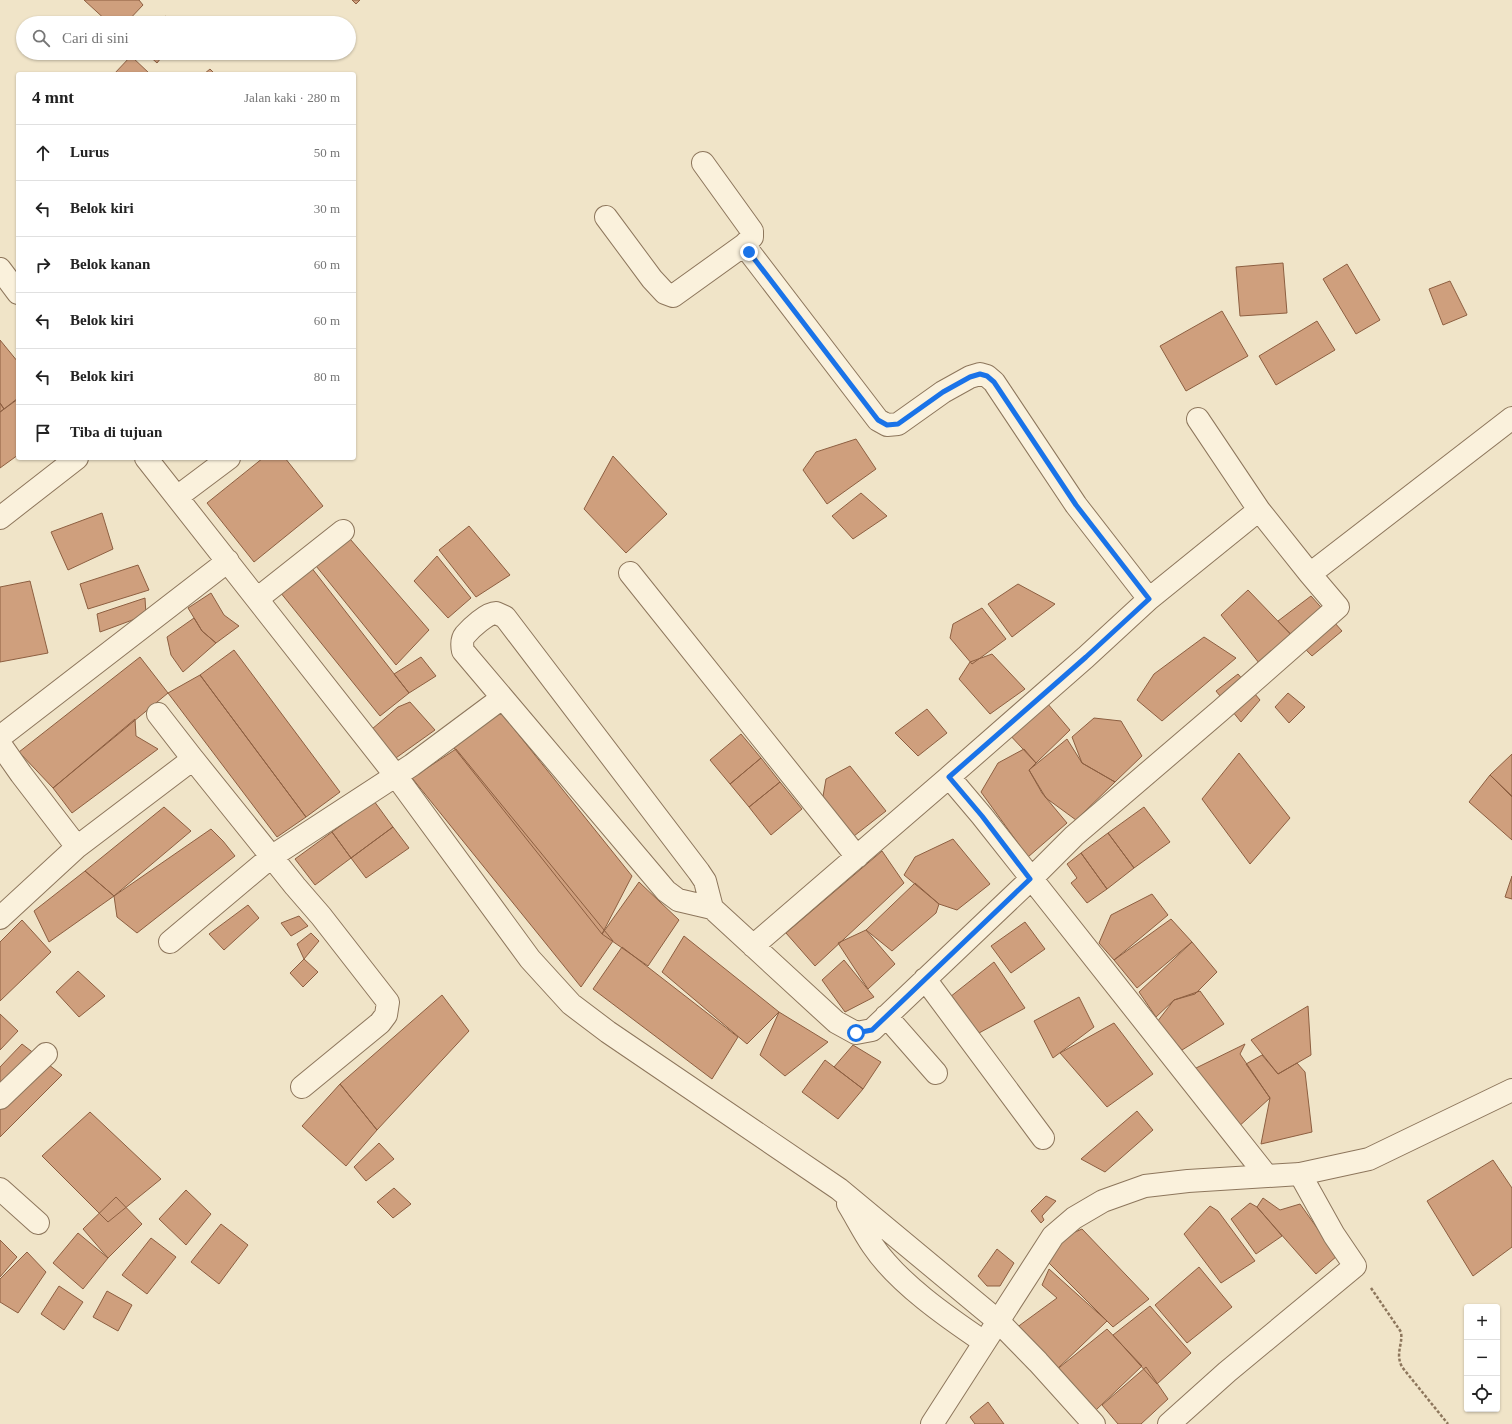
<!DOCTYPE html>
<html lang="id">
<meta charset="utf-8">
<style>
body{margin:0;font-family:"Times New Roman",serif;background:#f2f2f2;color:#222}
.controls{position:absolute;right:12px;bottom:12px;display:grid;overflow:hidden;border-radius:4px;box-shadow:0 1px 3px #0004}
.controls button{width:36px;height:36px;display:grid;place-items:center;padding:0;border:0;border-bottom:1px solid #e0e0e0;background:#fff;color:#222;font:20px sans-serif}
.stop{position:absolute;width:12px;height:12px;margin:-9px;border:3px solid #1a73e8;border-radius:50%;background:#fff}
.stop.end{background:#1a73e8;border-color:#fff;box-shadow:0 1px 4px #0008}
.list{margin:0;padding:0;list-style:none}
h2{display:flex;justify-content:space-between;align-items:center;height:52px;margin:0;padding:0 16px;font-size:17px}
h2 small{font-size:13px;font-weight:400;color:#767676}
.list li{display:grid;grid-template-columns:26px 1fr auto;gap:12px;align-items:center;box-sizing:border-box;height:56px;padding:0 16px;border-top:1px solid #e0e0e0}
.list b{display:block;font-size:15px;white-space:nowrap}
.list em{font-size:13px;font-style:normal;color:#767676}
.icon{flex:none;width:22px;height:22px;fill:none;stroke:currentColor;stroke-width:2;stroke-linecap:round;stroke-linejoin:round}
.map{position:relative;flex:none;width:1512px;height:1424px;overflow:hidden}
.search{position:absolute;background:#fff;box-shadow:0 1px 3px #0004;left:16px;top:16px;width:340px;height:44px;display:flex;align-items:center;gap:10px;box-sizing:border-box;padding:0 14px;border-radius:22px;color:#767676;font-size:15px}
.panel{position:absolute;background:#fff;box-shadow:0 1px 3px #0004;left:16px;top:72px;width:340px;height:388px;border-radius:4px}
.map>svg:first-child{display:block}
.building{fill:#cf9f7d;stroke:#8d5f41}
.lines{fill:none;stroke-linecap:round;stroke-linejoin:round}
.minor-casing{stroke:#8d765c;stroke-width:24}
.tertiary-casing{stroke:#8d765c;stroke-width:24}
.path{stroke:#8d765c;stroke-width:2.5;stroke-dasharray:3 2;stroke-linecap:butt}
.minor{stroke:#faf1dc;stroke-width:22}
.tertiary{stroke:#faf1dc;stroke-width:22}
.route{stroke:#1a73e8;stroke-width:5}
</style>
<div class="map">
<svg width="1512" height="1424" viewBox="0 0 1512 1424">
<rect width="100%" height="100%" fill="#f0e4c8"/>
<path class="building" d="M84 0H139L143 5 126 23H109Z
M352 0H360L356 4Z
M166 16 173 23H156Z
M146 53H165L157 63Z
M131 56 150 74H114Z
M210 69 215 74H204Z
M1283 263 1287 313 1240 316 1236 267Z
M1347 264 1380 320 1356 334 1323 279Z
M1450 281 1467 315 1443 325 1429 289Z
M1222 311 1248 356 1186 391 1160 346Z
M1317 321 1335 350 1276 385 1259 356Z
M0 340 18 362V398L4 409 0 403Z
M18 399V455L0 468V412Z
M0 403 4 409 0 412Z
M856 439 876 469 827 504 803 470 816 452Z
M613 456 667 514 626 553 584 509Z
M263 458H285L323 506 254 562 207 503Z
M861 493 887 516 853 539 832 516Z
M102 513 113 549 68 570 51 532Z
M469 526 510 575 476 597 439 550Z
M344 532 429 630 396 665 312 561Z
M437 556 471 598 448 618 414 581Z
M307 562 409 693 380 716 276 587Z
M138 565 149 590 88 609 80 584Z
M30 581 48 653 0 662V587Z
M1018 584 1055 604 1012 637 988 604Z
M1248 590 1296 640 1263 668 1221 615Z
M211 593 224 615 239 626 216 643 202 631 188 608Z
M1311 596 1342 631 1312 656 1278 621Z
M145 598 146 615 100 632 97 614Z
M982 608 1006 639 972 664 950 638 953 624Z
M194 618 202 631 216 643 183 672 171 655 167 637Z
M1204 637 1236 658 1162 721 1137 700 1154 674Z
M234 650 340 792 306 817 200 675Z
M992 654 1025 689 990 714 959 679 970 662Z
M140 657 168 693 53 788 19 752Z
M421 657 436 676 409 693 394 674Z
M1238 674 1260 700 1241 722 1216 691Z
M200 675 306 817 277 837 168 693Z
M1288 693 1305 707 1289 723 1275 707Z
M410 702 435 730 393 760 372 729 398 707Z
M1047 703 1070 730 1036 763 1007 732Z
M494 704 632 876 602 934 447 739Z
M927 709 947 733 918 756 895 733Z
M1094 718 1121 721 1142 756 1115 782 1082 763 1072 737Z
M135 719 136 736 158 749 72 813 53 788Z
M741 734 761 758 730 784 710 760Z
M1067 739 1082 763 1115 782 1076 820 1046 798 1029 770Z
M456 749 613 941 581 987 412 778Z
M1024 749 1036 763 1029 770 1042 793 1067 823 1028 857 981 792 998 763Z
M1239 753 1290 818 1250 864 1202 799Z
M1512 754V797L1490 775Z
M761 758 780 782 749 807 730 784Z
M850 766 886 811 854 836 822 802 826 779Z
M1490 775 1512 796V840L1469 802Z
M780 782 802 809 771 835 749 807Z
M374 801 393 827 351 858 332 832Z
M164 807 191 831 114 896 85 871Z
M1144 807 1170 842 1134 868 1108 833Z
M393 827 409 848 366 878 351 858Z
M211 829 223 841 235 856 137 933 117 917 114 896Z
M332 832 351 858 315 885 295 859Z
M1108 833 1134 868 1107 889 1081 853Z
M953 839 990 884 957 910 939 904 904 875 915 857Z
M882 851 904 883 815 966 786 933Z
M1081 853 1107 889 1087 903 1071 883 1077 878 1067 864Z
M85 871 114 896 49 942 34 911Z
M1512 876V899L1505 897Z
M639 882 679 920 648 966 602 934Z
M915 883 939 904 936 913 892 951 866 930Z
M1152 894 1168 915 1114 960 1099 943 1111 915Z
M248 905 259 918 224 950 209 934Z
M299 916 308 926 291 936 281 923Z
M1171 919 1192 942 1137 988 1114 960Z
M22 920 51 952 0 1001V942Z
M1025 922 1045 949 1011 973 991 946Z
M866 930 895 964 868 989 838 943Z
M311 933 319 941 304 959 297 944Z
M684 936 779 1012 747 1044 662 972Z
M1192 942 1217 972 1195 994 1174 1000 1156 1017 1139 992Z
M622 947 738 1037 712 1079 593 989Z
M304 959 318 972 303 987 290 973Z
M844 960 874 997 845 1012 822 980Z
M994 962 1025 1008 979 1033 950 997Z
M78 971 105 996 79 1017 56 992Z
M1200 991 1224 1024 1182 1050 1157 1022 1174 1000Z
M442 995 469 1031 377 1130 340 1084Z
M1079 997 1094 1027 1053 1058 1034 1021Z
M1308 1006 1311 1055 1278 1074 1251 1040Z
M779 1012 828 1042 785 1076 760 1055Z
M0 1014 18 1031 0 1050Z
M1114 1023 1153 1074 1107 1107 1060 1053Z
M22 1044 62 1075 0 1137V1067Z
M1245 1044 1240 1054 1270 1098 1236 1129 1194 1069Z
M853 1045 881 1062 863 1089 834 1067Z
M1262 1055 1278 1074 1297 1063 1305 1072 1312 1132 1261 1144 1270 1098 1246 1064Z
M825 1060 863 1089 838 1119 802 1092Z
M340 1084 377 1130 346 1166 302 1126Z
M1137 1111 1153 1130 1105 1172 1081 1159Z
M90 1112 161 1179 108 1222 42 1156Z
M379 1143 394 1159 366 1181 354 1167Z
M1493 1160 1512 1188V1247L1473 1276 1427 1201Z
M394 1188 411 1204 393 1218 377 1202Z
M186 1190 211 1214 186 1245 159 1219Z
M1046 1196 1056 1201 1042 1216 1044 1220 1041 1223 1031 1211Z
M116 1197 142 1224 108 1258 83 1229Z
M1263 1198 1280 1210 1300 1204 1337 1256 1316 1274 1257 1207Z
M1250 1203 1257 1207 1282 1236 1256 1254 1231 1219Z
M1210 1206 1218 1211 1255 1261 1221 1283 1184 1234Z
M221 1224 248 1245 219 1284 191 1262Z
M1082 1229 1149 1299 1113 1327 1047 1261 1059 1239Z
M78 1233 108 1258 83 1289 53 1263Z
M151 1238 176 1257 147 1294 122 1275Z
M0 1240 17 1257 0 1277Z
M997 1249 1014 1263 1000 1286H987L978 1276Z
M27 1252 46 1272 18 1313 0 1302V1279Z
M1199 1267 1232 1307 1187 1343 1155 1305Z
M1049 1269 1107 1321 1055 1371 1016 1328 1057 1298 1042 1285Z
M59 1286 83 1302 64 1330 41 1314Z
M107 1291 132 1305 118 1331 93 1317Z
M1150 1306 1191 1353 1157 1384 1113 1335Z
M1107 1329 1142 1366 1096 1410 1055 1371Z
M1146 1367 1168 1399 1141 1424H1118L1102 1405Z
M988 1402 1004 1424H975L970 1417Z"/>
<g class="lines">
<g class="minor-casing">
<path id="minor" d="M703 163 752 231V237L744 245 878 420 887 425 898 424 943 392 970 377 980 374 987 376 994 382 1076 505 1149 599
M606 217 652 279 665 293 673 296 744 245
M0 269 18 293
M1198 419 1259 510 1149 599 1086 657 949 777 982 816 1266 1175
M146 458 396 776 530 959 571 1004 608 1032 839 1189 998 1321 1038 1362 1094 1424
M177 497 229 458
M1259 510 1310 574 1512 418
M0 518 77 458
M630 573 857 857
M257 599 343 531
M158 714 193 759
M0 737 228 561
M0 744 21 774 77 847 0 918
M77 847 193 759 295 886 321 916 388 1002 386 1015 380 1023 302 1087
M712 908 678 900 666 891 463 651C462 646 461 640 465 635 471 628 487 613 496 613L505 617 699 872 705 881 712 908 836 1022 856 1033 872 1030 1031 879 1074 836 1221 710 1338 607 1310 574
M170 942 271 857 412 765 502 698
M753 946 949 777
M925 979 1043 1138
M886 1016 936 1073
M0 1098 46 1054
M0 1189 38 1223
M848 1204C856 1217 864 1233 873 1246 898 1283 947 1317 984 1342
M1169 1424 1227 1372 1355 1266 1334 1235 1300 1174"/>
</g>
<g class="tertiary-casing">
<path id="tertiary" d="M932 1424 1053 1236 1074 1218 1103 1201 1145 1186 1188 1181 1300 1174 1369 1159 1512 1090"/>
</g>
<path class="path" d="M1371 1288 1401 1332C1403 1345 1395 1353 1402 1367L1448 1424"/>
<use href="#minor" class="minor"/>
<use href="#tertiary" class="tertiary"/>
</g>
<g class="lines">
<path class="route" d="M749 252 878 420 887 425 898 424 943 392 970 377 980 374 987 376 994 382 1076 505 1149 599 1086 657 949 777 982 816 1030 879 872 1030 856 1033"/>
</g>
</svg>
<div class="controls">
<button>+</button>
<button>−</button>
<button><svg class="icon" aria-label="locate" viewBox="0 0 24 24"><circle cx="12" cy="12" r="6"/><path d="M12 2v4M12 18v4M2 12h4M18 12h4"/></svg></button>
</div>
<div class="stop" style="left:856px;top:1033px"></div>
<div class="stop end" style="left:749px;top:252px"></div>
<div class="search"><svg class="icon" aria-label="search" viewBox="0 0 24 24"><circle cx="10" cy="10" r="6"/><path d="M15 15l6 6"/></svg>Cari di sini</div>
<section class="panel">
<h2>4 mnt<small>Jalan kaki · 280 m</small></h2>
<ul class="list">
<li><svg class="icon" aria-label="ahead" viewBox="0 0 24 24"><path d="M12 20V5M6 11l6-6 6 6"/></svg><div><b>Lurus</b></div><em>50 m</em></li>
<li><svg class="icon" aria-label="left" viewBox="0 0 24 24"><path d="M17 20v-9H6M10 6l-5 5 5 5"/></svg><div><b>Belok kiri</b></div><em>30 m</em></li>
<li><svg class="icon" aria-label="right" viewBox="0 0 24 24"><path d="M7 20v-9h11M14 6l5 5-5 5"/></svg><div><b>Belok kanan</b></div><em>60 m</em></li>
<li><svg class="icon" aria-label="left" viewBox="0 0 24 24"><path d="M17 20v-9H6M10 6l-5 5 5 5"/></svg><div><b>Belok kiri</b></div><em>60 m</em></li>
<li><svg class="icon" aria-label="left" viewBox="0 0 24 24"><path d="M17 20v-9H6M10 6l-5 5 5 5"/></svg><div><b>Belok kiri</b></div><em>80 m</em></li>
<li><svg class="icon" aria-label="arrive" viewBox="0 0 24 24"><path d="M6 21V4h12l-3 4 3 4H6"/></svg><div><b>Tiba di tujuan</b></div></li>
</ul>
</section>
</div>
